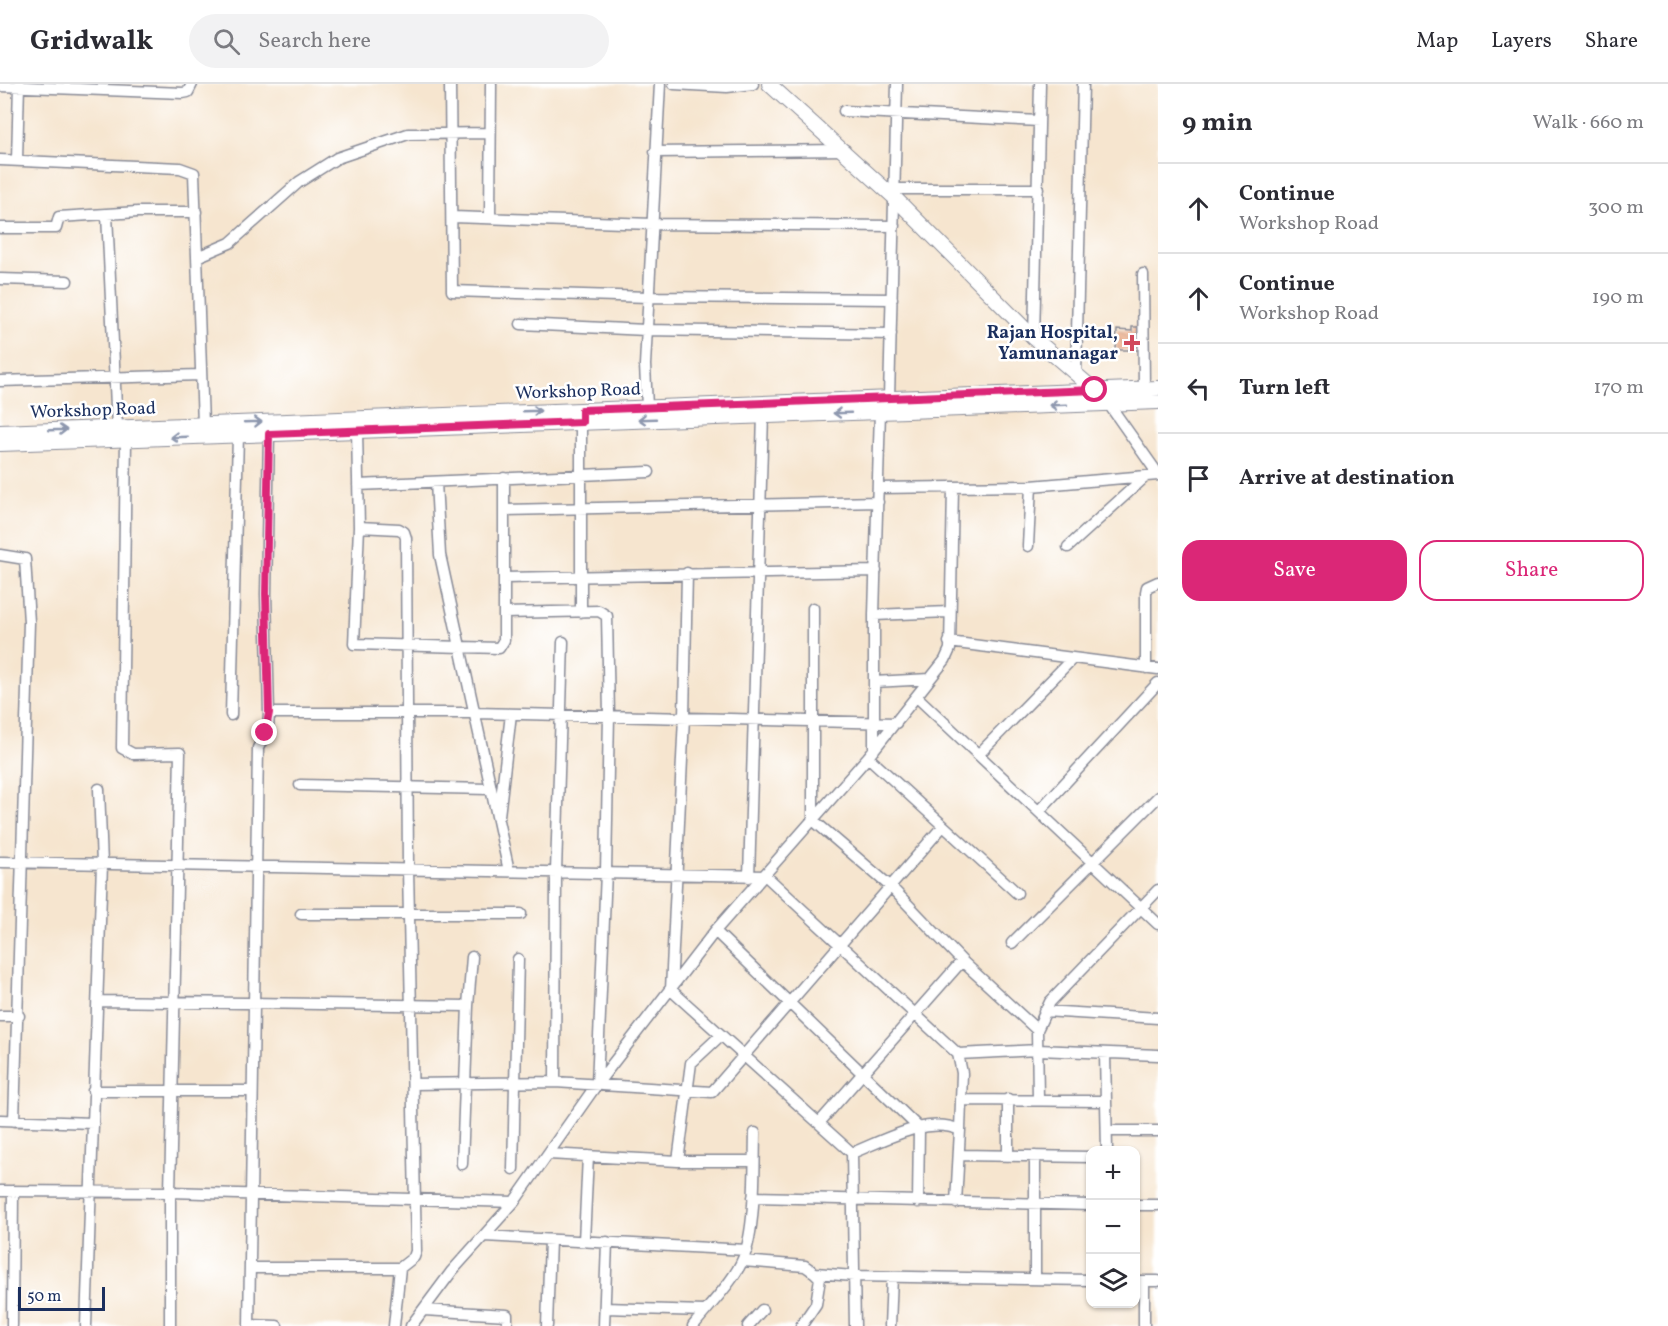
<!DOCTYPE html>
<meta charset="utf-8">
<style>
body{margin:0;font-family:Vollkorn,serif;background:#f2f2f3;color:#2b2b33}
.controls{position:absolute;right:18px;bottom:18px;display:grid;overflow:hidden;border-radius:12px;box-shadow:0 2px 4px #0004}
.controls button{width:54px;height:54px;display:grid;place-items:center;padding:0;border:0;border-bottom:2px solid #e1e1e2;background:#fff;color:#2b2b33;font:30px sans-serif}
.scale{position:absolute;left:18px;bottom:15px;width:87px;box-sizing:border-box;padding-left:6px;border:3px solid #1b2f5e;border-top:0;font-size:16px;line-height:21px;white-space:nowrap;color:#1b2f5e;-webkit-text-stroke:4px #fff;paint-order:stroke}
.stop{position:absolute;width:18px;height:18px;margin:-14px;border:4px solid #db2777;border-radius:50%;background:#fff}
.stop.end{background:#db2777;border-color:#fff;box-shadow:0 2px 6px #0008}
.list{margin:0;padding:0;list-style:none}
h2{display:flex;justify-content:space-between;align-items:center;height:78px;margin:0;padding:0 24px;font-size:26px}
h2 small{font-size:20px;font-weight:400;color:#7c7c81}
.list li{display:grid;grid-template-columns:39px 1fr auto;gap:18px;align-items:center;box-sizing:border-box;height:90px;padding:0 24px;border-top:2px solid #e1e1e2}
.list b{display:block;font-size:22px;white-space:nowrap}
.list p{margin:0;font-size:20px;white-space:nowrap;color:#7c7c81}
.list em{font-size:20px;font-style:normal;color:#7c7c81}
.actions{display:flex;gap:12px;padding:18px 24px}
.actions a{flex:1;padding:14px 0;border:2px solid #db2777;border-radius:18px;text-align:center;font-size:21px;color:#db2777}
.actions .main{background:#db2777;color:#fff}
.icon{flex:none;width:33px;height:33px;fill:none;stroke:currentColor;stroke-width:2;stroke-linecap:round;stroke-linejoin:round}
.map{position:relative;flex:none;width:1158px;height:1242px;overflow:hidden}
header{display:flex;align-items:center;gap:36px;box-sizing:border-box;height:84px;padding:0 30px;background:#fff;border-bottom:2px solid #e1e1e2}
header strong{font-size:28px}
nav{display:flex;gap:33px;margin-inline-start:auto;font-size:21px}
.search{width:420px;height:54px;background:#f2f2f3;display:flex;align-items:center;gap:15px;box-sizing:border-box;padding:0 21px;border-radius:33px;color:#7c7c81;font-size:22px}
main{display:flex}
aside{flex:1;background:#fff}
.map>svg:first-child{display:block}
.building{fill:url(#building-back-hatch)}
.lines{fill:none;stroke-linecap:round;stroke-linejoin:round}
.street-casing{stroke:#888a96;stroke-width:13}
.secondary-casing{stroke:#888a96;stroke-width:16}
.street{stroke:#fff;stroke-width:10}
.secondary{stroke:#fff;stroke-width:14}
.oneway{stroke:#8d97ae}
.route{stroke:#db2777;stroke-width:8}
.poi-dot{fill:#d1495b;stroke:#fff;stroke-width:2}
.labels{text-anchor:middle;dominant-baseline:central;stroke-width:5;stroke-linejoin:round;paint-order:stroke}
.poi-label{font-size:18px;font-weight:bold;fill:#1b2f5e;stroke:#fff;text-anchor:end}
.street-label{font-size:18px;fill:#1b2f5e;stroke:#fff}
</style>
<header>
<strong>Gridwalk</strong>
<div class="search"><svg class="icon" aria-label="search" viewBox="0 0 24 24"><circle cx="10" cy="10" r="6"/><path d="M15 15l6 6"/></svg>Search here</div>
<nav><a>Map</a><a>Layers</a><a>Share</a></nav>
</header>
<main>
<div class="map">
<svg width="1158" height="1242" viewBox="0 0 1158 1242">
<defs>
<pattern id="building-back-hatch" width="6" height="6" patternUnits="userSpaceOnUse" patternTransform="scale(1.5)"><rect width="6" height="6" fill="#eead87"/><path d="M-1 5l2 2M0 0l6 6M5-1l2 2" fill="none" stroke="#c08d72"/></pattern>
</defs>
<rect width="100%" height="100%" fill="#fff"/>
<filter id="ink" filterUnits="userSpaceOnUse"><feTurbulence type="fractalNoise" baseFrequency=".0167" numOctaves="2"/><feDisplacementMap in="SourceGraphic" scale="12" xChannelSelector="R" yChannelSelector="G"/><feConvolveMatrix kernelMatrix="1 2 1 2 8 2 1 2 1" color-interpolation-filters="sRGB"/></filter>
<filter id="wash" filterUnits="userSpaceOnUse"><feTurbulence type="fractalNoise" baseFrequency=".008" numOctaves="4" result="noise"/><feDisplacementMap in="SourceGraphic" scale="24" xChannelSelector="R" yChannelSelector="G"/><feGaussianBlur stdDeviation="1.35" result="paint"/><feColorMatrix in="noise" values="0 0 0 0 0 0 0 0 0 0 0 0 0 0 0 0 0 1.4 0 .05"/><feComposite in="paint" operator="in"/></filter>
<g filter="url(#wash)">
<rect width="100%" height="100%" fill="#f6e5cf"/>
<g id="blocks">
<path class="building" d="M1132 243H1140V266H1116L1117 246 1132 247Z"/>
</g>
</g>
<g filter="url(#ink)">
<use href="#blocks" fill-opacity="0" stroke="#888a96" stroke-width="1.5"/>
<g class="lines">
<g class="street-casing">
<path id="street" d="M450 0 452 207 649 213 892 215
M674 0 727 3 753 0
M0 2 183 9 188 8 192 0
M844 27 1039 37
M655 68 845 66
M0 76 180 84 194 89 203 340
M17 76 19 0
M896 105H1038
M107 130 117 344
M453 133 652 140 894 142
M490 134 491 0
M0 144H56L59 133 138 128H196
M197 173 230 159 299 98 337 74 408 50 490 49
M1143 190 1144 305
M0 195 67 197
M521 240 646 246 891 250
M1034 254 1040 0
M1076 290 1083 0
M0 297 200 291
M889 314 897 0
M1108 319 1158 390
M647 323 645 281 660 0
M357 346 359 443 399 445 404 448 406 454 408 785 416 1167 414 1173 400 1184 394 1242
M126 355 122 664 133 670 180 669 170 1108V1242
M436 398 440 471 509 787
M358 401 649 388
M878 404 1031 402 1158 391
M505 426 878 418
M359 443 354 560 499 564 504 556V394
M1028 462 1031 402
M1068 463 1145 393
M0 471 25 475 29 538 14 1037
M687 489 684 633 671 906 852 1069 855 1242
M504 494 876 487
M813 524V736L891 803 962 877 1037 946
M581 528V332
M504 529 599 527 607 532 609 631 606 788 597 1000
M874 531 949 528
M949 558 1158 585
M1146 584V508L1147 503 1158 498
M874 598 930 595
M917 613 1158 840
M269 629H476L896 639
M231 631 238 351
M874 666V531L880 327
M979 670 1072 575
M868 673 1017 809
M300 701 489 705
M1039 727 1158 599
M499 732 511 630
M0 778 766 792 958 970
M749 793 763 331
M301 830H521
M715 847 919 1044 918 1118
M1012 859 1158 713
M98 917 468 922
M1044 927 1158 934
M0 932H19
M1105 970 1107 1066
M555 998 556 788 563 558
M413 1000 555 998 712 1008 943 742
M93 1007H251
M1038 1015 1037 946 1050 918 1158 806
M961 1016 1105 1017
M0 1036 93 1039
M819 1039 962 877
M960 1046 962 989 958 970 1038 966 1158 971
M1108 1047H1158
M852 1069C883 1057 927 1031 960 1046L956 1119
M548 1070 678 1077H754
M959 1071 1090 1073
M1008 1071V1015
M678 1077 691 979 720 952
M462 1080 468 922 472 873
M513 1085 518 875
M0 1107 170 1108 514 1118
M753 1113 1090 1121
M1136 1121H1158
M484 1152 747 1166
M584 1157 588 1072
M743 1177 805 1182 815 1189 854 1192 1090 1196
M250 1184H400
M1035 1195V1072
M1136 1197H1158
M1144 1197V1242
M605 1224 704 1227
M424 1226 507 1231V1242
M249 1241 277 1242
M12 1242 13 1107
M86 1242 102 780 99 705
M249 1242 258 664 268 645 269 629 266 510 269 349
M411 1242 452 1187 514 1118 597 1000 715 847 868 673 945 576 950 565 953 403
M547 1242 550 1156
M604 1242 607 1158
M693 1242C708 1223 734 1197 743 1175 756 1144 754 1084 755 1049
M748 1242 762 1226
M801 1242 816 1220 820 1194 815 1189
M890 1242 892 1193"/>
</g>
<g class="secondary-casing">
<path id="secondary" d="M769 0 896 115 1034 254 1098 309
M0 348 1158 304
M0 360 1158 318"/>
</g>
<use href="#street" class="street"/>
<use href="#secondary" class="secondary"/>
</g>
<defs><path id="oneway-shaft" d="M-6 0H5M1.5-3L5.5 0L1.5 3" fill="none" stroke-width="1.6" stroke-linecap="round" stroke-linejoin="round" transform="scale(1.5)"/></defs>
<g class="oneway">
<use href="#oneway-shaft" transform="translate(1058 321) rotate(178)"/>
<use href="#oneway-shaft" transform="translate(532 327) rotate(-2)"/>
<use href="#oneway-shaft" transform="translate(842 329) rotate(178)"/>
<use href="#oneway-shaft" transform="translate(647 335) rotate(178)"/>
<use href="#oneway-shaft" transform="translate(253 338) rotate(-2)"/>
<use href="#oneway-shaft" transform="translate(58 346) rotate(-2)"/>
<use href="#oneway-shaft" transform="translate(179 353) rotate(178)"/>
</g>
</g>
<g class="lines" filter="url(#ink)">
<path class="route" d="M265 649 269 629 266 510 269 350 582 338V326L1095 306"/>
</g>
<path class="poi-dot" d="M1129 250h6v6h6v6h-6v6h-6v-6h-6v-6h6z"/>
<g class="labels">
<g class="poi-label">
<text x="1118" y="249">Rajan Hospital,<tspan x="1118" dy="21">Yamunanagar</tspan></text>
</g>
<g class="street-label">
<text transform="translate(578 308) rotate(-2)">Workshop Road</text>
<text transform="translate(93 327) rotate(-2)">Workshop Road</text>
</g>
</g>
</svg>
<div class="controls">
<button>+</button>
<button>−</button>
<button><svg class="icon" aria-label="layers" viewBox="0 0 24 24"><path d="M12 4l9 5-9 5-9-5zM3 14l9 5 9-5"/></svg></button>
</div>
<div class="scale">50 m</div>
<div class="stop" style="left:1095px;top:306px"></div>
<div class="stop end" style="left:265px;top:649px"></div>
</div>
<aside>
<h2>9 min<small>Walk · 660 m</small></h2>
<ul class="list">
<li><svg class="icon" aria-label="ahead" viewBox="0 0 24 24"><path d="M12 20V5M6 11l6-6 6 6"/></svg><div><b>Continue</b><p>Workshop Road</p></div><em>300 m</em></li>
<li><svg class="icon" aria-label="ahead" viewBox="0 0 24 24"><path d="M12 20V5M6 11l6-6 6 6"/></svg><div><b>Continue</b><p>Workshop Road</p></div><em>190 m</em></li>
<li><svg class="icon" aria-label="left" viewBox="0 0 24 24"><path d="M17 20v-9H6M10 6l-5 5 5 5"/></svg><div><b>Turn left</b></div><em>170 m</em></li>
<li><svg class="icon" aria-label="arrive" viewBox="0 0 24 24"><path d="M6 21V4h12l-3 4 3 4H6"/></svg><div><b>Arrive at destination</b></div></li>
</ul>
<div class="actions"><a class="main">Save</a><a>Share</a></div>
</aside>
</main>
